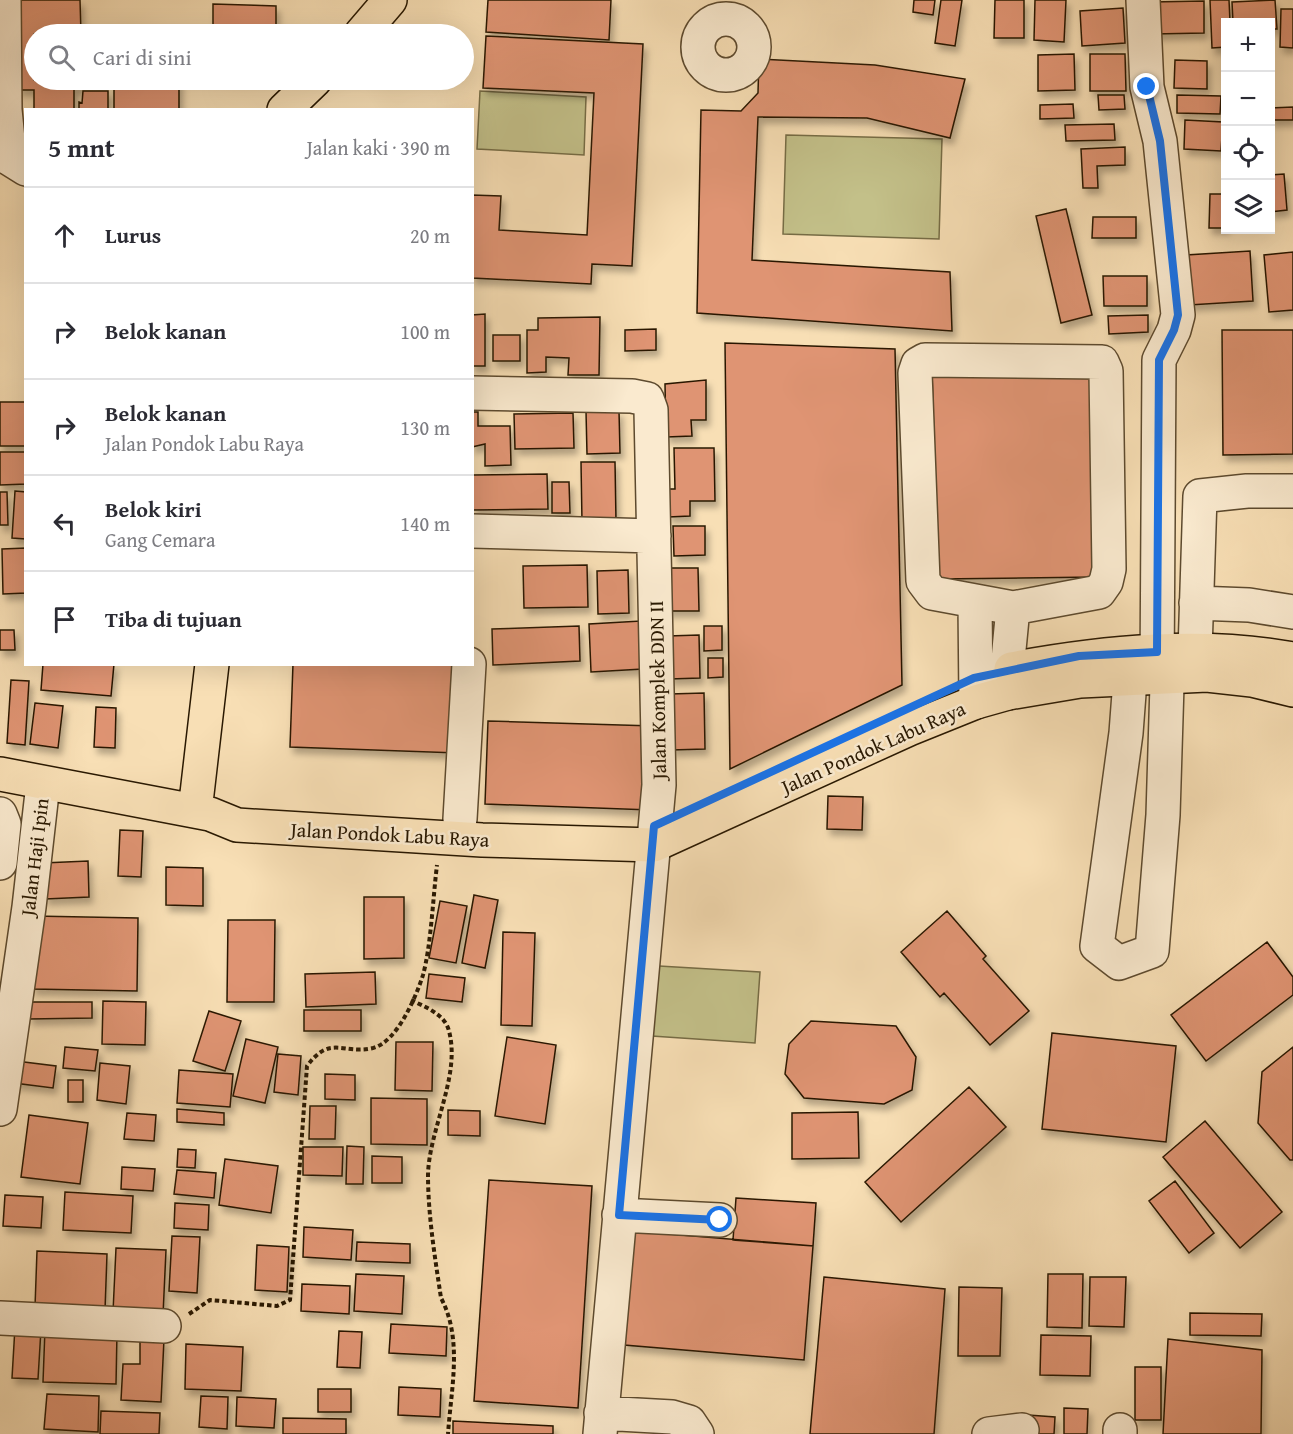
<!DOCTYPE html>
<html lang="id">
<meta charset="utf-8">
<style>
body{margin:0;font-family:"Gentium Book Plus",serif;background:#f2f2f3;color:#2b2b33}
.controls{position:absolute;right:18px;top:18px;display:grid;overflow:hidden;border-radius:0px;box-shadow:0 6px 24px #0002}
.controls button{width:54px;height:54px;display:grid;place-items:center;padding:0;border:0;border-bottom:2px solid #e1e1e2;background:#fff;color:#2b2b33;font:30px sans-serif}
.stop{position:absolute;width:18px;height:18px;margin:-14px;border:4px solid #1a73e8;border-radius:50%;background:#fff}
.stop.end{background:#1a73e8;border-color:#fff;box-shadow:0 2px 6px #0008}
.list{margin:0;padding:0;list-style:none}
h2{display:flex;justify-content:space-between;align-items:center;height:78px;margin:0;padding:0 24px;font-size:26px}
h2 small{font-size:20px;font-weight:400;color:#7c7c81}
.list li{display:grid;grid-template-columns:39px 1fr auto;gap:18px;align-items:center;box-sizing:border-box;height:96px;padding:0 24px;border-top:2px solid #e1e1e2}
.list b{display:block;font-size:22px;white-space:nowrap}
.list p{margin:0;font-size:20px;white-space:nowrap;color:#7c7c81}
.list em{font-size:20px;font-style:normal;color:#7c7c81}
.icon{flex:none;width:33px;height:33px;fill:none;stroke:currentColor;stroke-width:2;stroke-linecap:round;stroke-linejoin:round}
.map{position:relative;flex:none;width:1293px;height:1434px;overflow:hidden}
.search{position:absolute;background:#fff;box-shadow:0 6px 24px #0002;left:24px;top:24px;width:450px;height:66px;display:flex;align-items:center;gap:15px;box-sizing:border-box;padding:0 21px;border-radius:33px;color:#7c7c81;font-size:22px}
.panel{position:absolute;background:#fff;box-shadow:0 6px 24px #0002;left:24px;top:108px;width:450px;height:558px;border-radius:0px}
.map>svg:first-child{display:block}
.green{fill:#c3c089;stroke:#766c45;stroke-width:1.5}
.building{fill:#df9473;stroke:#291801;stroke-width:1.5;filter:url(#shadow)}
.lines{fill:none;stroke-linecap:round;stroke-linejoin:round}
.minor-casing{stroke:#5d4a2e;stroke-width:36}
.major-casing{stroke:#291801;stroke-width:36}
.path{stroke:#291801;stroke-width:4;stroke-dasharray:4.5 3;stroke-linecap:butt}
.minor{stroke:#faeacf;stroke-width:33}
.major{stroke:#f8dfb5;stroke-width:33}
.route{stroke:#1a73e8;stroke-width:8}
.labels{text-anchor:middle;dominant-baseline:central;stroke-width:5;stroke-linejoin:round;paint-order:stroke}
.street-label{font-size:20px;fill:#291801;stroke:#faeacf}
</style>
<div class="map">
<svg width="1293" height="1434" viewBox="0 0 1293 1434">
<defs>
<filter id="shadow"><feDropShadow dx="3.5" dy="6" stdDeviation="3" flood-color="#0004"/></filter>
</defs>
<rect width="100%" height="100%" fill="#f8dfb5"/>
<filter id="stains"><feTurbulence type="fractalNoise" baseFrequency=".00333" numOctaves="4"/><feColorMatrix values="0 0 0 0 .2 0 0 0 0 .09 0 0 0 0 .02 0 0 0 .5 -.17"/></filter>
<radialGradient id="worn" r=".72"><stop offset=".6" stop-color="#630" stop-opacity="0"/><stop offset="1" stop-color="#630" stop-opacity=".3"/></radialGradient>
<path class="green" d="M480 91 586 97 584 155 477 149Z
M786 135 942 139 939 239 783 234Z
M642 965 760 972 755 1043 637 1035Z"/>
<path class="building" d="M19 0H80L81 34H34V80H81V88L74 89V110H34V90H18Z
M488 0H611L609 40 486 32Z
M914 0H935L933 15 913 12Z
M941 0H962L955 46 935 43Z
M995 0H1024V38H994Z
M1035 0H1066L1064 42 1034 40Z
M1210 0H1229L1230 22H1226V47L1212 48Z
M1275 0 1277 29H1270V22H1233L1232 2Z
M1204 1V33L1153 34 1152 2Z
M213 4 276 6V34L213 33Z
M1123 8 1125 43 1082 46 1080 11Z
M1281 9H1293V48L1280 47Z
M486 36 643 44 632 266 592 264 591 284 472 278V195L501 196 499 230 587 235 594 93 483 88Z
M1224 53H1226V92H1223Z
M1074 54 1075 90 1038 91V55Z
M1090 54H1125L1126 91H1090Z
M759 59 875 65 965 79 950 138 867 118 758 117 752 260 950 272 952 331 697 313 701 110 741 111 758 93Z
M1175 60 1207 61V89L1174 88Z
M160 80H179V110H114V84Z
M83 91H108V110H79V102L82 103Z
M1098 95H1124L1125 109 1099 110Z
M1177 95 1221 96 1220 114 1177 113Z
M1073 104 1074 118 1040 119V105Z
M1293 107V120H1270V108Z
M1185 120 1223 122 1221 151 1184 149Z
M1114 124 1115 140 1066 141 1065 125Z
M1125 147V165L1097 166 1098 188H1083L1081 149Z
M1284 174 1287 210 1270 212V175Z
M1210 194H1226V228H1209Z
M1066 209 1092 315 1061 323 1036 216Z
M1093 217H1136V238H1092Z
M1250 251 1253 301 1189 305 1186 255Z
M1293 252V310L1269 312 1264 255Z
M1103 276H1147V306H1104Z
M485 314V366H472V315Z
M1148 315V332L1109 334 1108 316Z
M600 317 599 375H568L569 358 546 357V372L527 373V330H538V318Z
M656 329V350L625 351V330Z
M1222 330H1293V454L1223 455Z
M493 335H520V361H493Z
M725 343 895 349 902 685 730 769Z
M932 372H1093L1096 577 938 579Z
M706 380V420H691L692 436 666 437 665 384Z
M0 402H26V446H0Z
M586 411H619L620 453 587 454Z
M472 412H478V426H510L511 465 485 466V444L472 447Z
M573 413 574 448 515 449 514 414Z
M674 448H714L715 501H690V516L668 517 667 489H675Z
M0 452H26V484L0 485Z
M581 462H615L616 521 582 522Z
M547 474 548 509 473 510V475Z
M552 482H569L570 513H552Z
M15 491 26 492V539L12 538Z
M0 492H7L8 525H0Z
M673 526H705V555L674 556Z
M26 548V593L3 594 2 549Z
M587 565 588 607 524 608 523 566Z
M666 568H698L699 611H666Z
M628 570 629 613 598 614 597 571Z
M641 621 643 669 591 672 589 624Z
M579 626 580 661 493 665 492 629Z
M704 626H722V650L704 651Z
M0 630H14L15 650H0Z
M699 635 700 678 669 679 668 636Z
M708 658H723V677L708 678Z
M43 664H114L111 696 41 690Z
M293 664H461L458 753 290 747Z
M11 680 29 681 25 745 7 743Z
M704 693 705 749 671 750 670 694Z
M35 703 63 706 58 748 30 744Z
M96 707 116 708 115 748 94 747Z
M488 721 654 726 651 810 485 804Z
M828 796 863 797 862 830 827 829Z
M120 830 143 831 141 877 118 876Z
M88 861 89 897 45 899 43 863Z
M166 867 203 868V906L166 905Z
M474 895 498 900 485 968 462 963Z
M364 897H404V958L364 959Z
M440 901 467 906 456 963 429 958Z
M947 911 986 956 983 959 1029 1011 990 1045 944 993 940 997 901 952Z
M33 916 138 918 137 991 32 989Z
M228 920H275L274 1002H227Z
M503 932 535 933 532 1026 501 1025Z
M1267 942 1293 977V995L1206 1061 1171 1015Z
M375 972 376 1004 306 1007 305 974Z
M429 974 465 978 462 1002 426 998Z
M103 1001 146 1002 145 1045 102 1044Z
M29 1002H92V1018L29 1019Z
M304 1010H361V1031H304Z
M209 1011 241 1021 225 1071 193 1061Z
M811 1021 896 1026 916 1057 912 1090 884 1104 804 1098 785 1074 789 1044Z
M1052 1033 1176 1046 1166 1142 1042 1129Z
M507 1037 556 1045 545 1124 495 1116Z
M246 1039 278 1047 265 1103 233 1096Z
M396 1042H433L432 1091 395 1090Z
M65 1047 98 1050 95 1071 63 1068Z
M1293 1047V1160H1290L1258 1123 1262 1072Z
M278 1054 301 1056 298 1095 274 1092Z
M16 1061 56 1066 53 1088 14 1083Z
M100 1063 130 1066 126 1104 97 1100Z
M179 1070 233 1074 230 1107 177 1103Z
M325 1074 355 1075V1100L325 1099Z
M68 1080H83V1102H68Z
M969 1087 1006 1127 901 1222 865 1182Z
M371 1098 427 1099V1145L371 1144Z
M310 1106H336L335 1139H309Z
M177 1109 224 1113V1125L177 1122Z
M448 1110 480 1111V1136L448 1135Z
M858 1112 859 1158 792 1159V1113Z
M127 1113 156 1115 154 1141 124 1139Z
M29 1115 88 1123 80 1184 21 1177Z
M1205 1121 1282 1212 1240 1248 1163 1157Z
M347 1146 364 1147 363 1184H346Z
M303 1147H343L342 1176 303 1175Z
M178 1149 196 1150 195 1168 177 1167Z
M372 1156 402 1157V1183H372Z
M225 1159 278 1166 271 1213 219 1205Z
M122 1167 155 1169 153 1191 121 1189Z
M177 1170 216 1173 214 1198 174 1194Z
M489 1180 592 1186 578 1408 474 1401Z
M1175 1181 1214 1233 1189 1253 1149 1201Z
M65 1192 133 1196 131 1233 63 1230Z
M5 1195 43 1197 41 1228 3 1226Z
M736 1198 816 1203 813 1246 733 1240Z
M175 1203 209 1205 208 1230 174 1228Z
M304 1227 353 1230 351 1260 303 1257Z
M633 1231 813 1246 804 1360 624 1345Z
M172 1236 200 1237 197 1293 169 1291Z
M357 1242 410 1244V1263L356 1261Z
M257 1245 289 1247 287 1292 255 1290Z
M116 1248 166 1250 163 1315 113 1312Z
M37 1251 107 1254 105 1310 35 1307Z
M356 1274 404 1276 402 1314 354 1311Z
M1048 1274H1083L1082 1328 1047 1327Z
M824 1277 945 1289 934 1434H810Z
M1090 1277H1126L1124 1327 1089 1326Z
M302 1284 350 1286 349 1314 301 1311Z
M959 1287 1002 1288 1000 1356H958Z
M1190 1313 1262 1314 1261 1336 1190 1335Z
M391 1324 447 1327 446 1356 389 1353Z
M15 1327 41 1329 38 1379 12 1378Z
M45 1329 117 1332 116 1384 43 1382Z
M339 1331 362 1332 360 1368 337 1367Z
M1041 1335 1091 1336 1090 1376 1040 1375Z
M140 1338 164 1339 161 1402 121 1400 123 1364H140Z
M1168 1339 1262 1350 1261 1434H1163Z
M186 1344 243 1347 241 1391 185 1389Z
M1135 1367H1161V1420H1135Z
M399 1387 441 1389 440 1417 398 1415Z
M318 1389H351V1412H318Z
M47 1394 99 1396 98 1432 44 1429Z
M201 1396 228 1397 227 1429 199 1427Z
M237 1397 276 1399 274 1428 236 1426Z
M1064 1408 1088 1409 1087 1434H1064Z
M101 1411 160 1413 159 1434H100Z
M1028 1415 1055 1417 1054 1434H1027Z
M283 1418 346 1419V1434H283Z
M453 1421 553 1426V1434H453Z"/>
<g class="lines">
<g class="minor-casing">
<path id="minor" d="M4 0 5 110 10 159 26 169
M1143 0 1147 87 1160 141 1178 315 1174 330 1159 360 1157 676
M698 47a28 28 0 1 1 56 0a28 28 0 1 1-56 0Z
M925 360 1102 362 1106 371 1109 569 1106 582 1099 592 1013 608 932 593 923 581 915 373 918 364Z
M472 393 632 396 647 399 651 410 659 785 600 1434
M472 531 654 536
M975 602 976 702
M1196 603 1249 605 1293 612
M1195 651 1200 496 1247 491H1293
M1132 654 1126 733 1097 946 1119 963 1152 951 1163 815 1168 652
M1008 693 1007 670 1013 608
M0 814 4 824 0 863
M460 819 469 664
M0 1109 29 907 43 784
M619 1215 720 1220
M0 1318 164 1326
M601 1413 672 1417 689 1422 697 1434
M989 1434 1022 1430
M1120 1434V1430"/>
</g>
<g class="major-casing">
<path id="major" d="M361 34 390 0
M284 110 315 80
M1011 669C1103 652 1201 642 1293 659
M0 774 210 814 237 825 482 840 654 845 909 729 976 702 1008 693 1080 681 1207 675 1252 680 1293 690
M195 811 212 664"/>
</g>
<path class="path" d="M411 1000C425 1007 445 1014 449 1031 461 1076 429 1129 428 1175 428 1215 435 1258 441 1298 463 1339 451 1389 448 1434
M189 1314 210 1300 277 1306 290 1300 307 1066C331 1034 342 1055 373 1048 397 1042 416 997 423 975 431 946 433 897 437 865"/>
<use href="#minor" class="minor"/>
<use href="#major" class="major"/>
</g>
<g class="lines">
<path class="route" d="M720 1220 619 1215 654 826 974 678 1079 656 1157 652 1159 360 1174 330 1178 315 1160 141 1147 87"/>
</g>
<g class="labels">
<g class="street-label">
<text transform="translate(657 690) rotate(-91)">Jalan Komplek DDN II</text>
<text transform="translate(873 747) rotate(-24)">Jalan Pondok Labu Raya</text>
<text transform="translate(390 834) rotate(3)">Jalan Pondok Labu Raya</text>
<text transform="translate(34 857) rotate(-83)">Jalan Haji Ipin</text>
</g>
</g>
<rect width="100%" height="100%" filter="url(#stains)"/>
<rect width="100%" height="100%" fill="url(#worn)"/>
</svg>
<div class="controls">
<button>+</button>
<button>−</button>
<button><svg class="icon" aria-label="locate" viewBox="0 0 24 24"><circle cx="12" cy="12" r="6"/><path d="M12 2v4M12 18v4M2 12h4M18 12h4"/></svg></button>
<button><svg class="icon" aria-label="layers" viewBox="0 0 24 24"><path d="M12 4l9 5-9 5-9-5zM3 14l9 5 9-5"/></svg></button>
</div>
<div class="stop" style="left:720px;top:1220px"></div>
<div class="stop end" style="left:1147px;top:87px"></div>
<div class="search"><svg class="icon" aria-label="search" viewBox="0 0 24 24"><circle cx="10" cy="10" r="6"/><path d="M15 15l6 6"/></svg>Cari di sini</div>
<section class="panel">
<h2>5 mnt<small>Jalan kaki · 390 m</small></h2>
<ul class="list">
<li><svg class="icon" aria-label="ahead" viewBox="0 0 24 24"><path d="M12 20V5M6 11l6-6 6 6"/></svg><div><b>Lurus</b></div><em>20 m</em></li>
<li><svg class="icon" aria-label="right" viewBox="0 0 24 24"><path d="M7 20v-9h11M14 6l5 5-5 5"/></svg><div><b>Belok kanan</b></div><em>100 m</em></li>
<li><svg class="icon" aria-label="right" viewBox="0 0 24 24"><path d="M7 20v-9h11M14 6l5 5-5 5"/></svg><div><b>Belok kanan</b><p>Jalan Pondok Labu Raya</p></div><em>130 m</em></li>
<li><svg class="icon" aria-label="left" viewBox="0 0 24 24"><path d="M17 20v-9H6M10 6l-5 5 5 5"/></svg><div><b>Belok kiri</b><p>Gang Cemara</p></div><em>140 m</em></li>
<li><svg class="icon" aria-label="arrive" viewBox="0 0 24 24"><path d="M6 21V4h12l-3 4 3 4H6"/></svg><div><b>Tiba di tujuan</b></div></li>
</ul>
</section>
</div>
